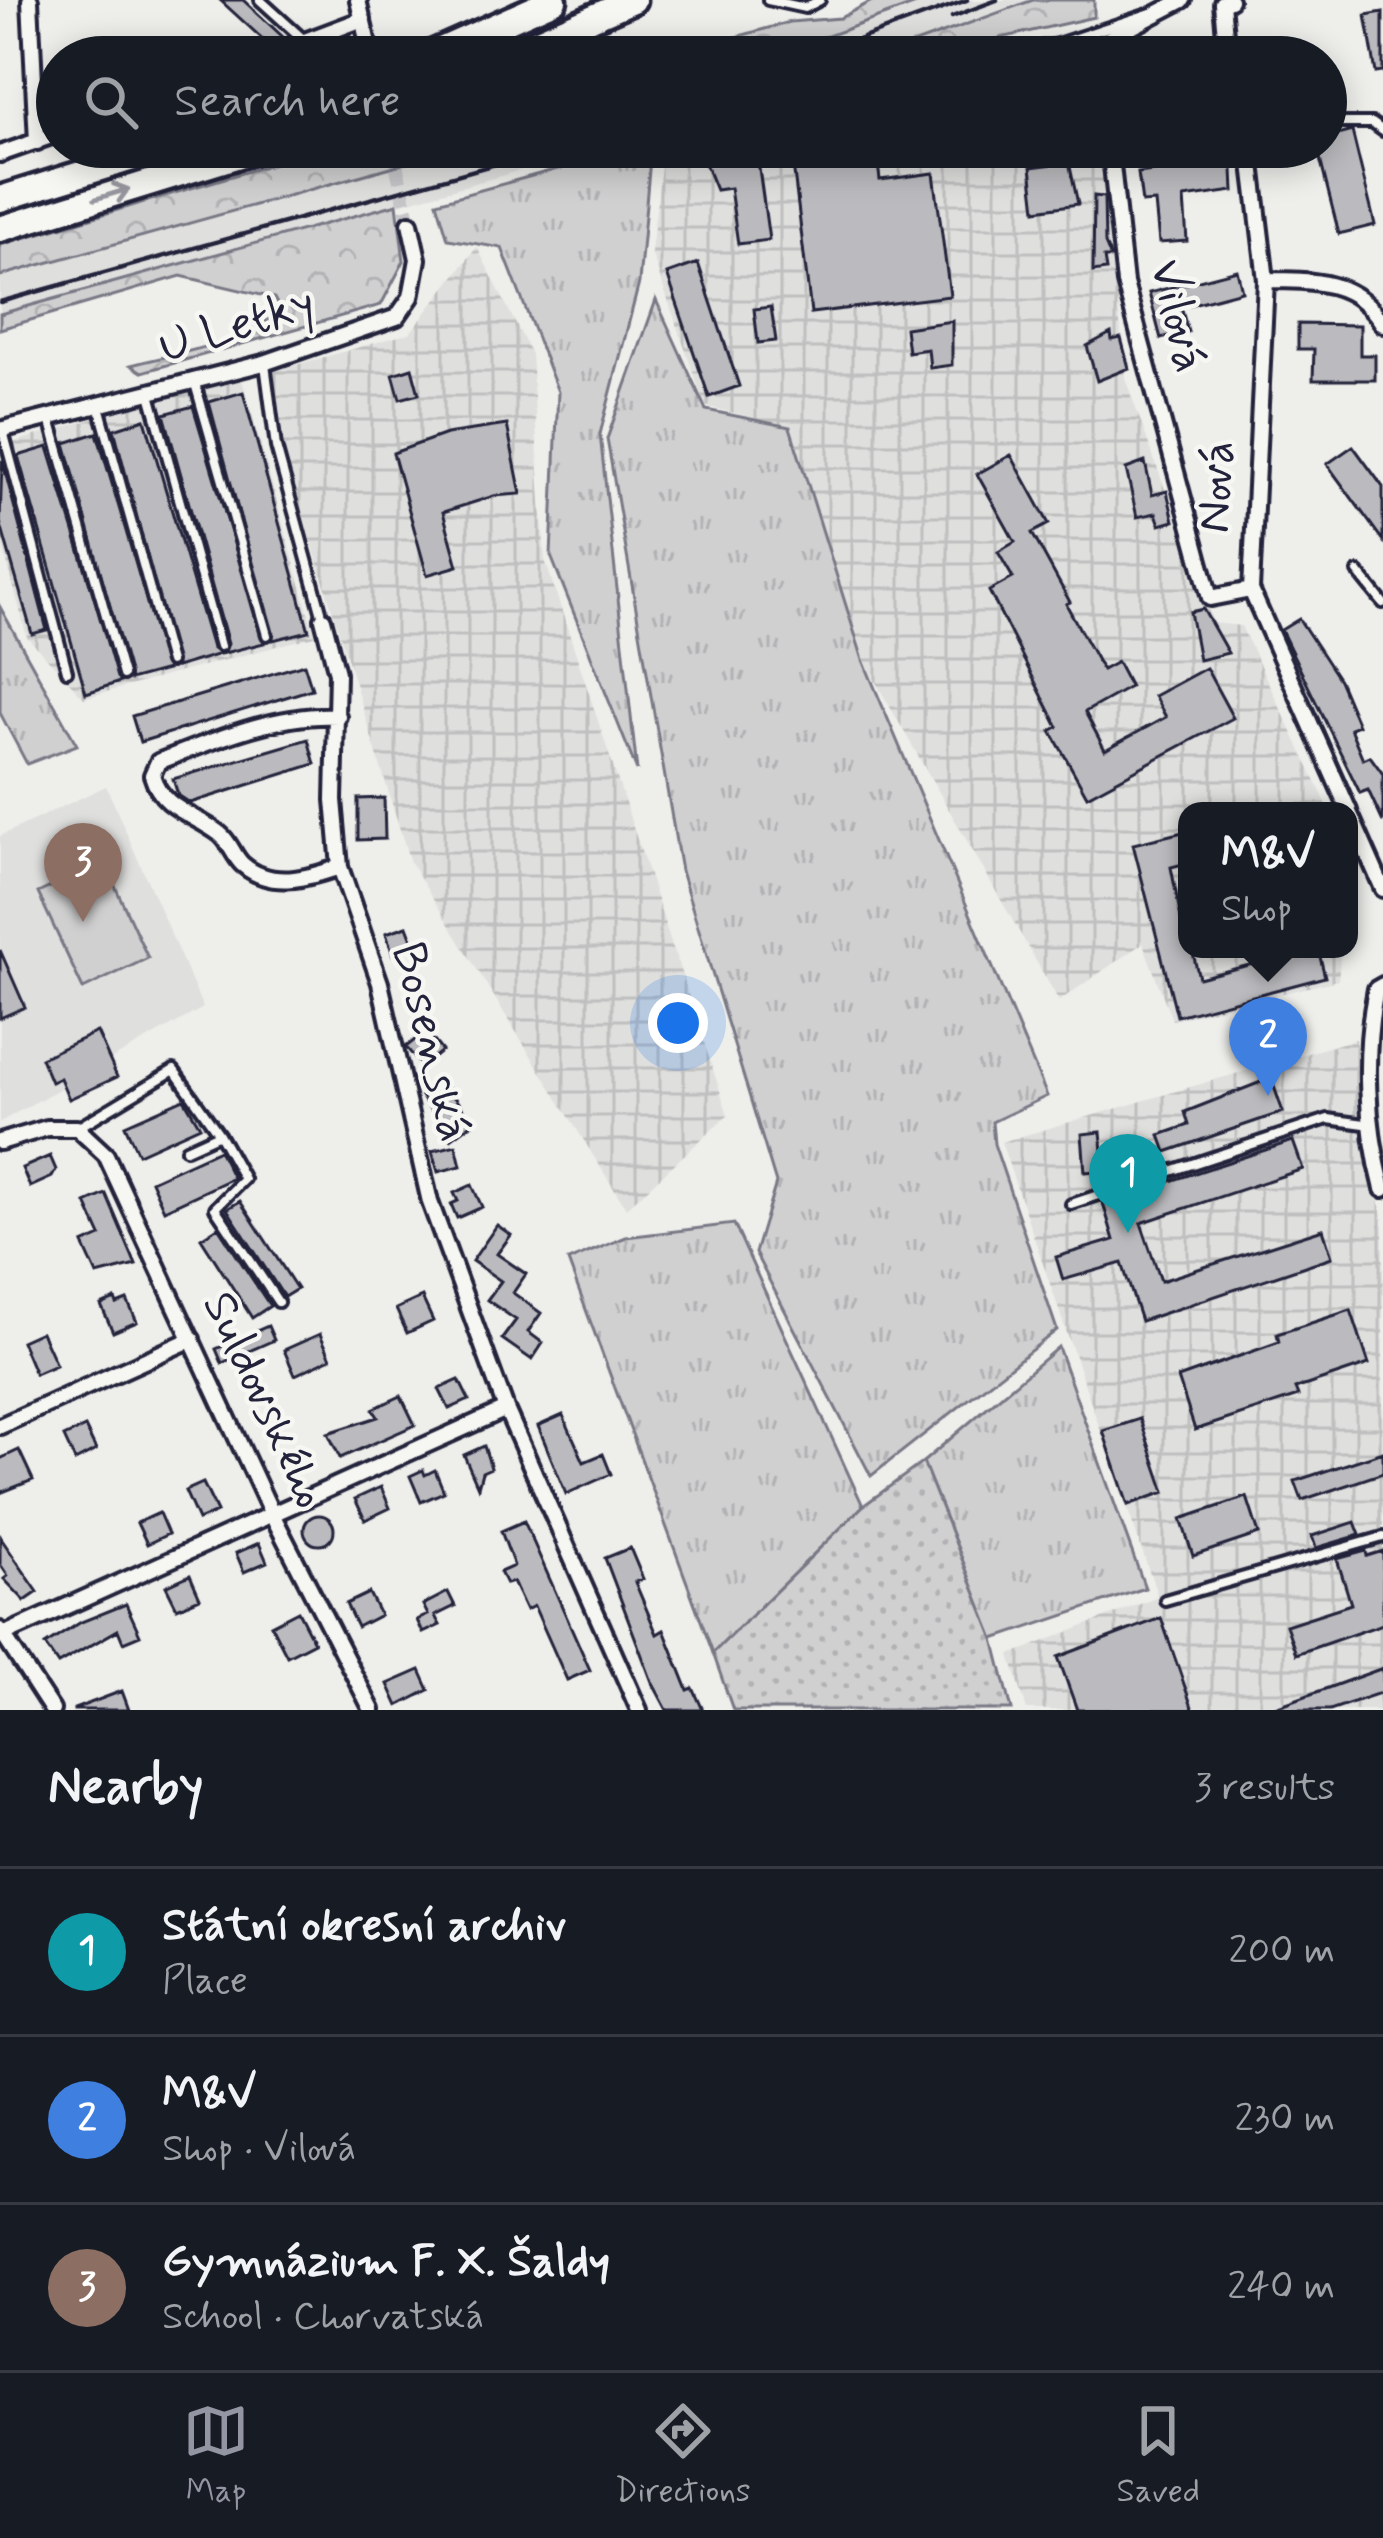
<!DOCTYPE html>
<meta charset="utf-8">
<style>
body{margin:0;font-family:Mynerve,sans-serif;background:#242831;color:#f1f3f6}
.you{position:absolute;left:678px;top:1023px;width:42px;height:42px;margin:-30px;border:9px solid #fff;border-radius:50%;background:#1a73e8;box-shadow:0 0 0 18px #1a73e833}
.badge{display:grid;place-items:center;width:78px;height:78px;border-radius:50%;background:#9495a2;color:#fff;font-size:39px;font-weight:700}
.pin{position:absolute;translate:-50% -99px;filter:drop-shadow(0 3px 6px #0008)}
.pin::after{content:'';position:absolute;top:63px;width:42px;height:36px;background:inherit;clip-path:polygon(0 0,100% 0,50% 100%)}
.popup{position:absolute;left:1178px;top:802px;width:180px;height:156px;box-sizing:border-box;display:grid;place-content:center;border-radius:24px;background:#171b24;filter:drop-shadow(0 3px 9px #0005);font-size:39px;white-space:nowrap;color:#9ea1a6}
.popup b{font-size:45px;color:#f1f3f6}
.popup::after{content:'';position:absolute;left:50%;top:100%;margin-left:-24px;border:24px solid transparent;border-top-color:#171b24}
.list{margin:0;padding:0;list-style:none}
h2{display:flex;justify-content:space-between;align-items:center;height:156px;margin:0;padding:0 48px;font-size:51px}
h2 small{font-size:39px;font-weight:400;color:#9ea1a6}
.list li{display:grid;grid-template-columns:78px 1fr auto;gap:36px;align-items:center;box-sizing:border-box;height:168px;padding:0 48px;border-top:3px solid #363941}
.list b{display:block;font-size:45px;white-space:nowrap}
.list p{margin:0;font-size:39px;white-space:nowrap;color:#9ea1a6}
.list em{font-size:39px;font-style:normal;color:#9ea1a6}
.icon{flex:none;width:66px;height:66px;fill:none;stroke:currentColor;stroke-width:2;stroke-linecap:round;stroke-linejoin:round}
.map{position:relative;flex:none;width:1383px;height:1710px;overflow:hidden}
.search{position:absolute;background:#171b24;box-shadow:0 6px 30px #0003;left:36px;right:36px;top:36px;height:132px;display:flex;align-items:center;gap:30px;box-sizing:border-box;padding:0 42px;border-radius:66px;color:#9ea1a6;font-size:45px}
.sheet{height:660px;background:#171b24}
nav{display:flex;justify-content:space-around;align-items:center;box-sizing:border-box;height:168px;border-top:3px solid #363941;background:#171b24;font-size:33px;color:#9ea1a6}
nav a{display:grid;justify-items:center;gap:6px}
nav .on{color:#9495a2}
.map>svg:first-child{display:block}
.built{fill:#dfdfde}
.industrial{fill:url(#industrial-grid)}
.grass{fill:url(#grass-tufts);stroke:#797986;stroke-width:3}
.forest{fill:url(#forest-crowns);stroke:#797986;stroke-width:3}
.park{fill:url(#park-dots);stroke:#797986;stroke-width:3}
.pitch{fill:#d0d0d1;stroke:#797986;stroke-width:3}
.building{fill:#bbbbbf;stroke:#22223b;stroke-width:3}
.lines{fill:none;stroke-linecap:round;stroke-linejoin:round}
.street-tunnel{stroke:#c5c5c8;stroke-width:14;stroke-dasharray:14 7;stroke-linecap:butt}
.lane-casing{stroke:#22223b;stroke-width:16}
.street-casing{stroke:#22223b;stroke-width:22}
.highway-casing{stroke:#22223b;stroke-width:33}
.lane{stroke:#f6f6f2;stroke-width:8}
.street{stroke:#f6f6f2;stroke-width:14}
.highway{stroke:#f6f6f2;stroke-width:24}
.rail{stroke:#22223b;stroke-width:4.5}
.oneway{stroke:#9797a0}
.labels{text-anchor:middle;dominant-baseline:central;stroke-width:9;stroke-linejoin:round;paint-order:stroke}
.street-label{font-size:48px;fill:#22223b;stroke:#f6f6f2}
</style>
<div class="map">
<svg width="1383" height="1710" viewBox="0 0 1383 1710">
<defs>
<pattern id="industrial-grid" width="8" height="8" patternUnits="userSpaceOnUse" patternTransform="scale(3)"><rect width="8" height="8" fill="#dfdfde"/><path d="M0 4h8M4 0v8" fill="none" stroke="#bfbfbf"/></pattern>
<pattern id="grass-tufts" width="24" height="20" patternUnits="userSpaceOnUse" patternTransform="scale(3)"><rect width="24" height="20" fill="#d0d0d1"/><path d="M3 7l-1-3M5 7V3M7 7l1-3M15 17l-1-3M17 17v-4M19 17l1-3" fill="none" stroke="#b2b2b4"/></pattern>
<pattern id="forest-crowns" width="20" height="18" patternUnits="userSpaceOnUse" patternTransform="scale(3)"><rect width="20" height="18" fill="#d0d0d1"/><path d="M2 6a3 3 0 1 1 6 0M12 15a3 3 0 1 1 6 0" fill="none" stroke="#b2b2b4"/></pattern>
<pattern id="park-dots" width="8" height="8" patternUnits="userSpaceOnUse" patternTransform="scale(3)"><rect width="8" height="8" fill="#d0d0d1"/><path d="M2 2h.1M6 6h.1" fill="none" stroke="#b2b2b4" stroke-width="1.8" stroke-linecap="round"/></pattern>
</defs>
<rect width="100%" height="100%" fill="#eeeeeb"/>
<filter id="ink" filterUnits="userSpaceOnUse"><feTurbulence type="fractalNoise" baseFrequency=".00833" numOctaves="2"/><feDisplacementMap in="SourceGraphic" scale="24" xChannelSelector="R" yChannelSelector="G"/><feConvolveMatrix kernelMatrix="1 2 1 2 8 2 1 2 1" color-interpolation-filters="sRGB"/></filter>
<g filter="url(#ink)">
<path class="built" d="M927 0H1033L877 57H770Z
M463 147H605L0 314V277Z
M106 786 203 1008 0 1122V836Z"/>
<path class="industrial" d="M702 147H1104L1125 378 1213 623 1241 626 1330 811H1187V949H1341L1338 980 1172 1020 1143 943 1059 1001 863 660 790 427 705 406 651 252 662 158Z
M477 247 531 354 545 560 728 1115 626 1208 410 862 260 375 410 333Z
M241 376 315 636 84 698 27 637 0 536V446Z
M1356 1039 1367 1165 1383 1215V1710H1027L1010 1655 1158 1597 1001 1142Z"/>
<path class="grass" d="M638 147H651L639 283 600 434 637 771 551 556 558 392 502 248 448 239 437 202Z
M656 300 706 410 790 427 863 660 1047 1096 992 1122 994 1144 1057 1330 871 1476 755 1253 776 1183 681 871 607 439Z
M0 607 77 745 27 764 0 713Z
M734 1224 863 1506 713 1653 568 1261 626 1237Z
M1058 1347 1145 1588 994 1639 923 1462Z"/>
<path class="forest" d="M874 0H927L770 57H664L790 22 840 18Z
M1033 0H1094V17L917 57H877Z
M329 147H463L0 276V245Z
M397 204 404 261 381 305 142 372 131 365C177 353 245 344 280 310L274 298 181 276 0 329V314Z"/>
<path class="park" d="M923 1462 994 1639 1012 1710H733L713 1653 863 1506Z"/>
<path class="pitch" d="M104 862 148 958 83 989 38 893Z"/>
<path class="building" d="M220 0H243L283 37 267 43Z
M1383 12V72L1376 73 1366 15Z
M1199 40 1201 57H1141L1140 44Z
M1352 131 1375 225 1339 234 1317 147H1326V138Z
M732 147H756L769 240 738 244 730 188 716 190 702 156Z
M876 147 880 180 934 173 950 296 811 313 791 148Z
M1201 147H1232L1234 191 1184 198 1187 241 1159 243 1155 202 1142 203 1138 173 1204 164Z
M1069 162 1078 204 1036 210 1031 167Z
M1094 196 1104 197 1105 244 1111 258H1104L1106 270 1093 272Z
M698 263 739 386 709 397 667 274Z
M1237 270 1242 291 1181 307 1188 332 1161 339 1149 293Z
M771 307 776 341 758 343 754 309Z
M952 321V365L930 368 928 349 908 352 905 328Z
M1298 324 1360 325V355H1375V380H1313L1314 349H1298Z
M1111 333 1112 340 1121 338 1129 368 1097 381 1087 346Z
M412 368 419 394 400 399 393 374Z
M243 392 309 631 273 640 209 402Z
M193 406 264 643 224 653 228 644 164 414Z
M145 419 212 648 220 654 176 667 114 429Z
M507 425 521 494 494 496 443 512 458 566 427 575 393 453 446 434Z
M97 433 167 670 130 680 65 443Z
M1353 446 1383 487V541L1327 464Z
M48 447 120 682 86 693 18 456Z
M1011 455 1049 524 1032 533 1070 602 1066 604 1102 670 1117 662 1130 687 1085 712 1105 750 1166 717 1154 696 1206 668 1233 718 1087 796 1051 731 1058 727 989 591 1013 578 998 552 1015 542 977 474Z
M2 460 47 630 32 634 0 522Z
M1145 462 1152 495 1167 491 1174 521 1160 525 1156 513 1137 517 1126 469Z
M1203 609 1228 653 1199 660 1190 612Z
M1299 619 1339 680 1358 725 1350 728 1363 759 1370 756 1383 774V822L1368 790 1360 793 1281 630Z
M304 664 312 689 140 742 132 716Z
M308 739 315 764 190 803 178 795 173 779Z
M384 798 385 839 358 840V799Z
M1187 831V863L1171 867 1187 949H1192L1199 978 1288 955 1286 949H1318L1325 977 1177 1016 1133 844Z
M407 926 415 947 393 955 386 933Z
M0 950 25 1007 0 1018Z
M426 1031 442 1051 422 1067 406 1047Z
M97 1032 117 1077 69 1099 60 1078 51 1082 41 1058Z
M1271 1078 1283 1112 1166 1152 1160 1135 1189 1125 1185 1112Z
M442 1081 473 1123 451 1139 421 1096Z
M184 1099 200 1126 138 1154 125 1125Z
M1101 1132 1105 1170 1085 1172 1082 1134Z
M1293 1141 1303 1169 1141 1223 1161 1281 1323 1229 1332 1257 1141 1321 1122 1263 1063 1280 1056 1257 1114 1240 1103 1203Z
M456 1145 461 1166 438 1172 432 1151Z
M219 1150 233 1178 164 1210 151 1181Z
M50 1156 56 1170 52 1177 30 1187 22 1168Z
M472 1185 482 1207 457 1218 451 1204 458 1201 454 1193Z
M106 1194 136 1265 97 1275 83 1244 101 1236 86 1203Z
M240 1201 297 1289 284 1297 227 1209Z
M497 1225 511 1235 497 1254 526 1274 513 1293 541 1313 528 1332 543 1343 532 1360 502 1339 516 1320 487 1300 501 1281 472 1261Z
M218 1227 270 1306 252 1318 201 1238Z
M422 1297 433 1321 407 1333 396 1309Z
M115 1299 117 1304 127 1300 137 1322 113 1332 101 1305Z
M1351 1310 1369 1364 1295 1389 1298 1396 1195 1430 1178 1378 1279 1342 1277 1334Z
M268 1326 274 1340 222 1363 216 1349Z
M41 1332 56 1365 35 1374 21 1341Z
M320 1334 331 1358 295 1375 284 1350Z
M459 1380 469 1400 449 1409 439 1389Z
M401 1396 415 1425 340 1458 328 1433 378 1417 373 1409Z
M563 1415 584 1462 603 1454 611 1474 566 1494 538 1426Z
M1140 1419 1165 1492 1128 1505 1103 1431Z
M85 1427 96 1450 75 1461 64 1437Z
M484 1446 491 1468 482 1472 478 1487 464 1455Z
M19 1450 33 1480 0 1493V1459Z
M1383 1452V1473L1302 1500 1295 1481Z
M423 1470 425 1475 435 1470 444 1492 421 1502 410 1476Z
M203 1483 217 1512 198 1520 185 1491Z
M381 1487 390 1508 365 1520 355 1499Z
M1247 1497 1259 1534 1193 1556 1181 1519Z
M159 1513 168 1534 147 1544 137 1523Z
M304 1530a15 15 0 1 1 30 0a15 15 0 1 1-30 0Z
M524 1521 590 1670 567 1680 534 1606 526 1610 513 1582 506 1584 500 1572 514 1566 501 1531Z
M1355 1522 1360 1535 1316 1548 1312 1536Z
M0 1537 38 1592 25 1601 4 1579 8 1576 0 1564Z
M259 1543 267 1562 244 1572 236 1553Z
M630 1548 643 1579 635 1582 657 1634 664 1630 688 1690 693 1688 703 1710H667L652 1682 605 1558Z
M1366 1551 1367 1556 1383 1551V1624L1296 1654 1286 1625 1351 1604 1337 1559Z
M190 1575 200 1598 177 1608 166 1586Z
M448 1592 455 1606 435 1616 440 1625 423 1633 417 1620 428 1615 423 1605Z
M369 1593 380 1615 357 1627 346 1604Z
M126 1604 140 1635 123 1642 118 1630 58 1664 45 1645 81 1622Z
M298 1611 314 1642 287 1656 271 1625Z
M1161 1618 1193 1710H1077L1058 1657Z
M1383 1668V1692L1330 1710H1267Z
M420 1670 429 1690 398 1706 388 1684Z
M122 1691 129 1710H74V1709Z"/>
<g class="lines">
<path class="street-tunnel" d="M392 147 410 223"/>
<g class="lane-casing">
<path id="lane" d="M260 0 303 39
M768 0 805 8 820 0
M985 57 1057 44 1154 12
M1326 123H1372L1383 131
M662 158 698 147
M265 364 276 447 323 618
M194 380 267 635
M150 394 220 646
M99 406 170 662
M50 419 123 675
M3 431 67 671
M1358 572 1383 603
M79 1127 174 1070 219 1134 186 1149
M219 1134 244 1179 215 1208 278 1302
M1071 1204 1328 1119 1372 1125
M1165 1600 1383 1537"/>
</g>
<g class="street-casing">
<path id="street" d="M30 0 37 142
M358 0 371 57
M262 57 363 19
M1101 57 1099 44 1183 0
M1227 57 1222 3 1230 0
M1110 147 1125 283 1210 598 1251 590
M1250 147 1266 280 1251 590 1349 811
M0 154 57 134
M1266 280C1313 280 1356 280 1383 324
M0 430 264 363 397 317 411 297 418 259 410 223
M323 619 337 673 334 800 340 867 380 983 430 1202 506 1409 639 1710
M338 716C280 712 211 741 158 762L152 775C162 810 195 814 220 834 230 842 233 855 242 864 271 890 308 878 340 867
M1349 812 1383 889
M1383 985 1376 989C1363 1053 1366 1125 1383 1189
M0 1142 47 1128H77L106 1155 272 1514 372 1710
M0 1426 192 1339
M0 1630 52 1710
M3 1635 506 1409"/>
</g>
<g class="highway-casing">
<path id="highway" d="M425 57 554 0
M501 57 633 0
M0 199 168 147
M0 229 265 147"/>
</g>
<use href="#lane" class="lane"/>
<use href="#street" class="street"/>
<use href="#highway" class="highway"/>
<path class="rail" d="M952 17 997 0
M811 57 967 0
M0 302 557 147"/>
</g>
<defs><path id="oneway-shaft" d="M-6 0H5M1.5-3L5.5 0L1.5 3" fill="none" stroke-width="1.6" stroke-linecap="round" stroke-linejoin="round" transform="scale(3)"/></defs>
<use class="oneway" href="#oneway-shaft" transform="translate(112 194) rotate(-17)"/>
</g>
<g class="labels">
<g class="street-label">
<text transform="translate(1177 316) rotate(77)">Vilová</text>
<text transform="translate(237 326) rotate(-17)">U Letky</text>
<text transform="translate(1217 487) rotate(-87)">Nová</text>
<text transform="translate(430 1042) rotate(76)">Bosenská</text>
<text transform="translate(264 1400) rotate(65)">Suldovského</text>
</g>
</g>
</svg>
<div class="you"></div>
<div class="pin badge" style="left:1128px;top:1233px;background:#0f9aa8">1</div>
<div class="pin badge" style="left:1268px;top:1096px;background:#3f7fe0">2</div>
<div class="popup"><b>M&amp;V</b>Shop</div>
<div class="pin badge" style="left:83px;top:922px;background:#8d6e63">3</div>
<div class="search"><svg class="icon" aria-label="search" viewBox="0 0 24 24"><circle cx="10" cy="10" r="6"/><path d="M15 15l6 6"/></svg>Search here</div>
</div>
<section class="sheet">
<h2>Nearby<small>3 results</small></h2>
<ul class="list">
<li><span class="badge" style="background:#0f9aa8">1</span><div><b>Státní okresní archiv</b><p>Place</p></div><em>200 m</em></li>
<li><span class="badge" style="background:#3f7fe0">2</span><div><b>M&amp;V</b><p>Shop · Vilová</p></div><em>230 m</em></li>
<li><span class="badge" style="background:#8d6e63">3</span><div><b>Gymnázium F. X. Šaldy</b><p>School · Chorvatská</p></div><em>240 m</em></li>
</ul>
</section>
<nav>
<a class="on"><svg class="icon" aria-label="map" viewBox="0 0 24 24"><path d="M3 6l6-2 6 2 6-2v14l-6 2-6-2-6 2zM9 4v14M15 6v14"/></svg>Map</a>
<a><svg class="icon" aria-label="directions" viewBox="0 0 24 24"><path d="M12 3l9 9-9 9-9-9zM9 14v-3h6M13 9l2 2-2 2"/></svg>Directions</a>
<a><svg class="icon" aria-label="saved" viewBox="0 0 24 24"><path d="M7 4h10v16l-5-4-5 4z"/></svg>Saved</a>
</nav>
